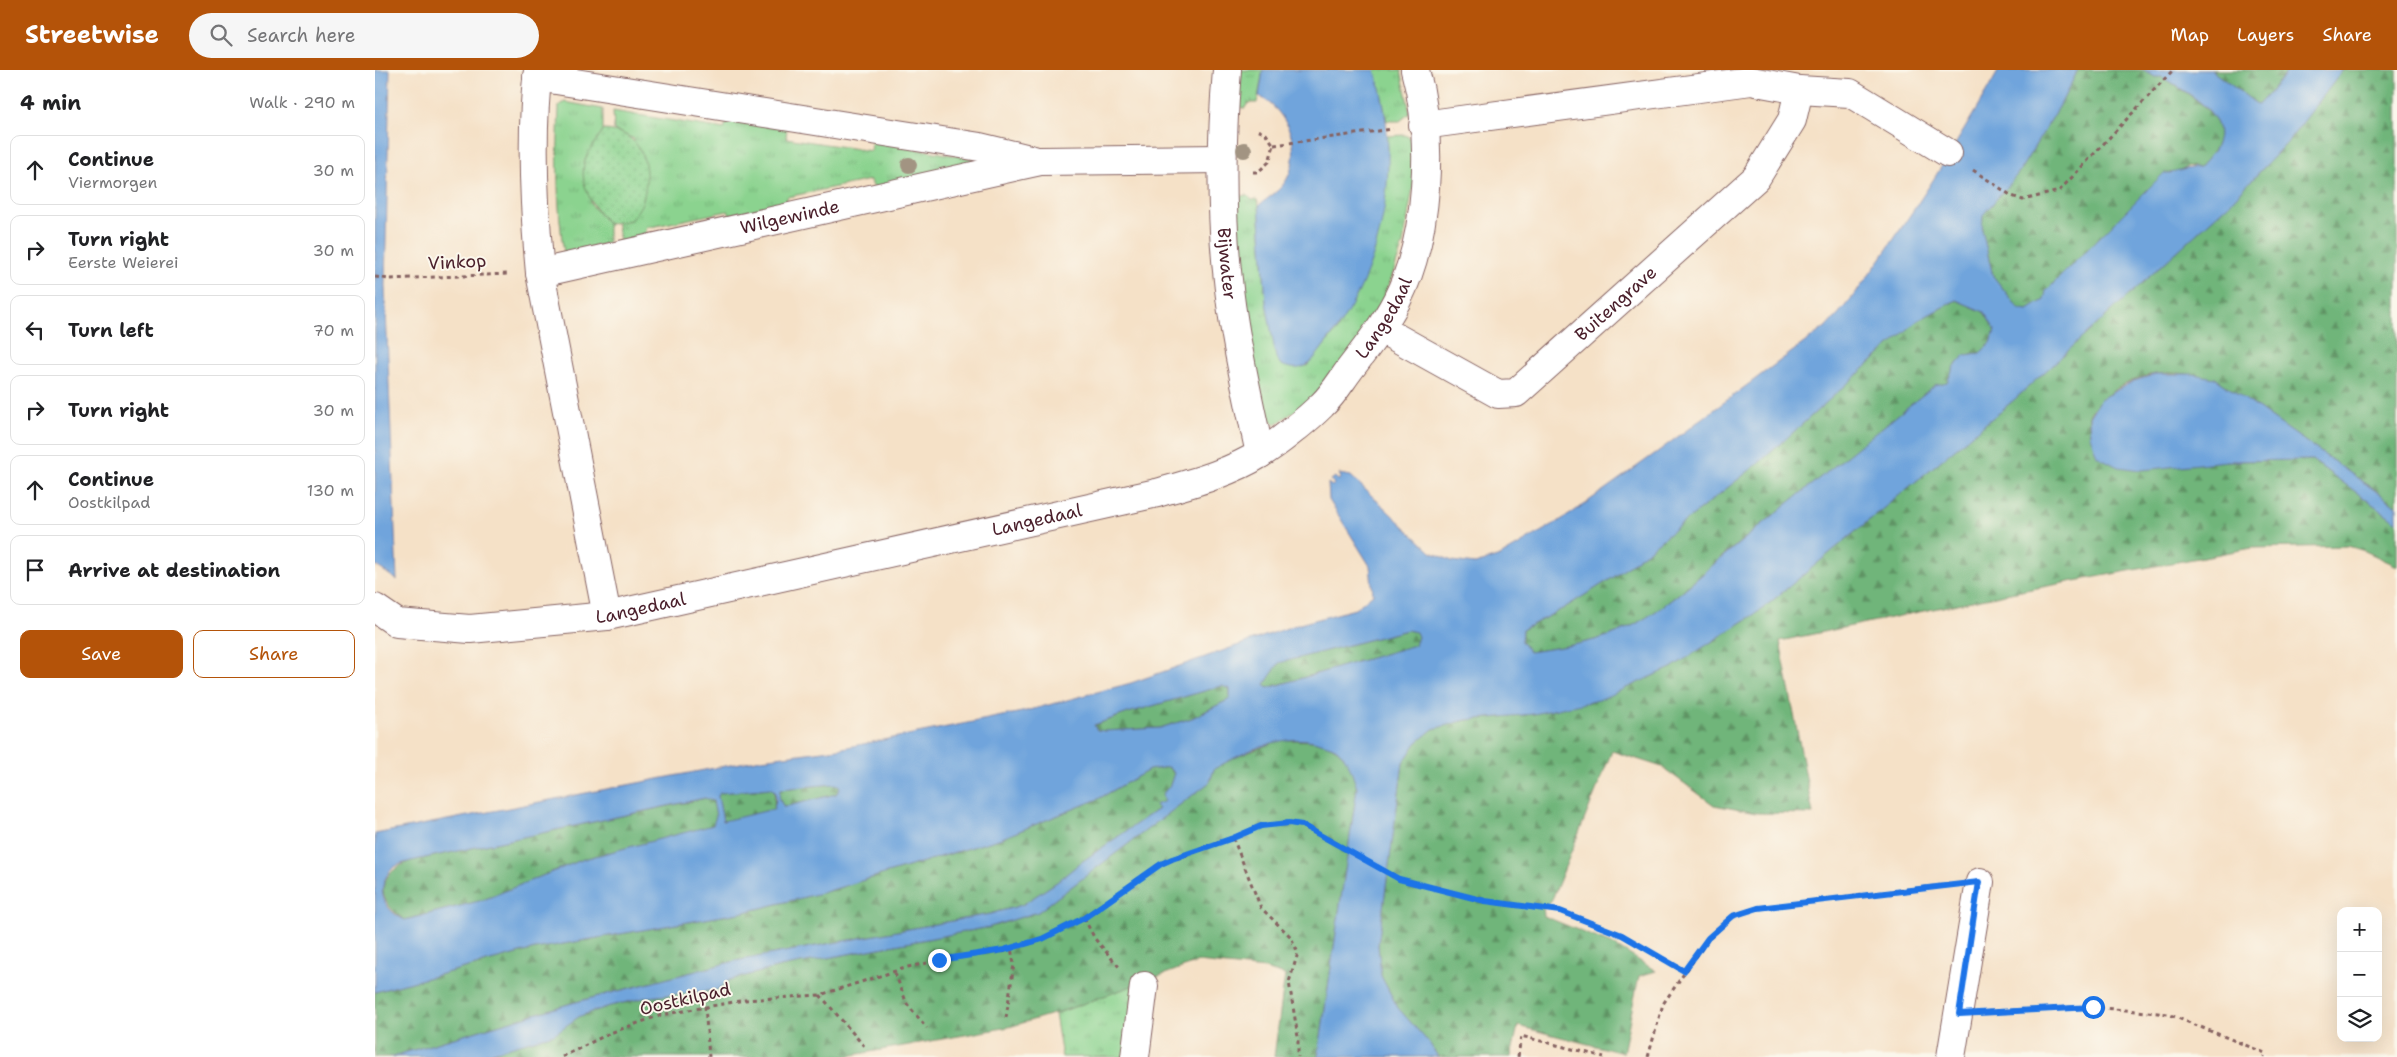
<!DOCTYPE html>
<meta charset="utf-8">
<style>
body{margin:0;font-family:"Shantell Sans",sans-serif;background:#f6f6f6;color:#202124}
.controls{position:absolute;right:15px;bottom:15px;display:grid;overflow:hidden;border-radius:10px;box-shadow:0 5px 20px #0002}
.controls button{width:45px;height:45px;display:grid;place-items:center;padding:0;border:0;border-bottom:1px solid #e0e0e0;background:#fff;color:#202124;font:25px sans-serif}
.stop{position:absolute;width:15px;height:15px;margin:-11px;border:4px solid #1a73e8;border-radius:50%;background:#fff}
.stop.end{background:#1a73e8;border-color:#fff;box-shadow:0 1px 5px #0008}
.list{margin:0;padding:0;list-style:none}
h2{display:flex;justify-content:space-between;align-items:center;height:65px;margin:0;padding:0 20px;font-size:21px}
h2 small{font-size:16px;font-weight:400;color:#757577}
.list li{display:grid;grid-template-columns:32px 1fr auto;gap:15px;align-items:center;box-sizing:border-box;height:70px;margin:0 10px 10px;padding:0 10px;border:1px solid #e0e0e0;border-radius:10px}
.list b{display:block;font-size:19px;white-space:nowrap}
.list p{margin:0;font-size:16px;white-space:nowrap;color:#757577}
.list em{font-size:16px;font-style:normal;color:#757577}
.actions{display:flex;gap:10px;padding:15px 20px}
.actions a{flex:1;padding:11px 0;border:1px solid #b45309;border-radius:10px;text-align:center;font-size:18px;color:#b45309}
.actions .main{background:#b45309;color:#fff}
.icon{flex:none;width:28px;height:28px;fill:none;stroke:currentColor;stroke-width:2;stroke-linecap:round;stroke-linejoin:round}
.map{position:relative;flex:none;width:2022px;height:987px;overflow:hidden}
header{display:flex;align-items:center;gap:30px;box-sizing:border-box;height:70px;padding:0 25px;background:#b45309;color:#fff}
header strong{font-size:24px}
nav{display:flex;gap:28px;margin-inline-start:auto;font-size:18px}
.search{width:350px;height:45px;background:#f6f6f6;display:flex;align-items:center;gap:12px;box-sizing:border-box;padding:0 18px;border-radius:28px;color:#757577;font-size:19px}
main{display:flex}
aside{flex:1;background:#fff}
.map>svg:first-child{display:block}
.grass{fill:url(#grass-tufts);stroke:#6a795d}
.forest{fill:url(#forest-firs);stroke:#5d6a52}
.park{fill:url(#park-dots);stroke:#6a795d}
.water{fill:#70a4dc;stroke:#5d6284;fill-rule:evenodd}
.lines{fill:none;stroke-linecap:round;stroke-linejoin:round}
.minor-casing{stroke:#866362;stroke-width:30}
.path{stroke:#866362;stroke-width:3;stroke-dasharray:4 4;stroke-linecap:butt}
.minor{stroke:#fff;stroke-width:28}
.tree{fill:#a29482}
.route{stroke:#1a73e8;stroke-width:6}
.labels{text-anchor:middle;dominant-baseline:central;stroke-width:4;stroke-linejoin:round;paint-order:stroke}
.street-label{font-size:18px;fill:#4a1f2b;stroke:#fbf7ec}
</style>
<header>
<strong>Streetwise</strong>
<div class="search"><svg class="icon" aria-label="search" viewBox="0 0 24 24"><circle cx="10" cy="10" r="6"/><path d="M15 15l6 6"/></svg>Search here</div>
<nav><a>Map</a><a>Layers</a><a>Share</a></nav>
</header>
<main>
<aside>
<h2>4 min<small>Walk · 290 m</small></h2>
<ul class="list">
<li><svg class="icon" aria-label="ahead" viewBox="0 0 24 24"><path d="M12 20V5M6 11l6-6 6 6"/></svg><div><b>Continue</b><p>Viermorgen</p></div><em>30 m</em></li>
<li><svg class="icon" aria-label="right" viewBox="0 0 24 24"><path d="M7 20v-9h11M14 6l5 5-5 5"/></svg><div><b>Turn right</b><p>Eerste Weierei</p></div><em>30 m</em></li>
<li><svg class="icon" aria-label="left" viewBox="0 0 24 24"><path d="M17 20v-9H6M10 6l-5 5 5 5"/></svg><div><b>Turn left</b></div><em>70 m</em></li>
<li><svg class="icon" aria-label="right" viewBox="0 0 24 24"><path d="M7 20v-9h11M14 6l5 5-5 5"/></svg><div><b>Turn right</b></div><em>30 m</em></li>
<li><svg class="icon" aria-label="ahead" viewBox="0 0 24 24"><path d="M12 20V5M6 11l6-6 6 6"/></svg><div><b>Continue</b><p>Oostkilpad</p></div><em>130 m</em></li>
<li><svg class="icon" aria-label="arrive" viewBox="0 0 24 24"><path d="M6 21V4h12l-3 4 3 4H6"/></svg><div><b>Arrive at destination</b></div></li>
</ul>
<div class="actions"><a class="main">Save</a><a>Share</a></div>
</aside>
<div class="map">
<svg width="2022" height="987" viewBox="0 0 2022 987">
<defs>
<pattern id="grass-tufts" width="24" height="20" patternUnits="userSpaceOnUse" patternTransform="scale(1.25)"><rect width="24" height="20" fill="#8bd38f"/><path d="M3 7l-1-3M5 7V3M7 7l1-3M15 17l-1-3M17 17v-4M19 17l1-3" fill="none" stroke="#79b57c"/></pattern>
<pattern id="forest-firs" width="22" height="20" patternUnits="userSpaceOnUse" patternTransform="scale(1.25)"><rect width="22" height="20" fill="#70b57a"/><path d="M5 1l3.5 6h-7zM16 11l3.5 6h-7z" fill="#5e9364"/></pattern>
<pattern id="park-dots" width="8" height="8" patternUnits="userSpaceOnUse" patternTransform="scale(1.25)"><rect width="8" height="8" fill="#8bd38f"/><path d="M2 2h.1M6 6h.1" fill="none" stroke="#79b57c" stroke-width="1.8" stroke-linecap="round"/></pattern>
</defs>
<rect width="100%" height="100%" fill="#fbf7ec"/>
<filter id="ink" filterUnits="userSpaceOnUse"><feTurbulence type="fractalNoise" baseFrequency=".02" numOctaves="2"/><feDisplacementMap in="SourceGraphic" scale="10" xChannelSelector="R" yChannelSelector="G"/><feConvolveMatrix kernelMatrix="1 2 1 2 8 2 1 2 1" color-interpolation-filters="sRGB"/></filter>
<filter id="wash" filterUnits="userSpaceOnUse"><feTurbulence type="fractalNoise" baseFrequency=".0096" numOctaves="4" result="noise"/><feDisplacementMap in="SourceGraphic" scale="20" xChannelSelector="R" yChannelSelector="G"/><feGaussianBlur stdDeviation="1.12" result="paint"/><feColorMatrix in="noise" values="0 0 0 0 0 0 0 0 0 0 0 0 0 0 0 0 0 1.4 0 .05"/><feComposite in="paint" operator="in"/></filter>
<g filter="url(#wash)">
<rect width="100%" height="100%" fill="#f5e1c7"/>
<path class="grass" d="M865 0H888L882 33H873L870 38 860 37Z
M1000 0H1026L1035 43 1025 51H1012Z
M190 32 228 39V60L210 91 216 134 233 154V173L189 183C181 134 182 85 184 36Z
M238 41 349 59 353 49 412 57 411 68 496 81 497 71 600 89 601 93 499 118 495 110 412 127V136L356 148 353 141 271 158V166L244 173 242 153 256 150 259 69 239 60Z
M1030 65 1037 69 1039 112 1028 174 1011 224 993 261 936 330 901 354 893 349C871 277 863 202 861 127L872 125 877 130 882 129 884 135 891 232 902 288 932 296 962 260 983 222 1013 82 1012 66Z
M760 914 750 987H687L680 944Z"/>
<path class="forest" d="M1703 0H1768L1780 7H1787C1807 21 1857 45 1841 76 1837 84 1830 91 1824 98L1813 96 1801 104 1669 230 1653 240 1644 239 1618 206 1607 160 1608 145 1642 105 1684 37Z
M1836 0H1914L1883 35Z
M1968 0H2022V436L1840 308C1821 305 1801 301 1781 304 1761 306 1721 326 1714 346 1713 352 1715 360 1715 366L1852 391 1937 390 2022 452V496L1990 481 1973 476 1877 478 1630 524 1405 571 1438 744 1381 743 1339 735 1287 697 1237 681 1176 832 1168 837 1169 846 1239 875 1281 901 1264 906 1248 983 1143 956 1136 987H1063L1055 974 1023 938 1006 906 1003 875 1028 693 1041 673 1058 659 1091 650 1159 644 1296 598 1386 540 1640 329 1854 134 1912 73Z
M1581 230 1609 242 1620 260 1616 273 1605 283 1590 285 1579 297 1572 313 1560 315C1493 369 1426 423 1359 477 1325 504 1295 536 1257 556 1226 572 1188 577 1154 582L1146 571 1147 560 1189 538 1242 505 1385 392 1542 251Z
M1032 560 1042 562 1043 567 1041 575 892 618 890 614 903 593Z
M847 616 855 618V629L817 648 785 658 730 661 721 660 719 655 753 643Z
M905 670C929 670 959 668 973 692 977 699 979 709 982 718L943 987H899L910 905 890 899 823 892 691 940 634 957 467 987H101L178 964 205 946 235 936 273 927 342 920 354 910 405 897 615 857 663 842 835 712 839 699 854 690Z
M793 697 799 704 795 715 788 725 790 731 783 739 705 793 682 812 647 835 615 844 360 891 197 933 15 987H0V922L160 879 370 842 450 822 627 768 723 729 774 700Z
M460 714 464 715 465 719 461 724 409 737 404 729V719Z
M395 718 400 721 399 739 348 752 343 726 345 723Z
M331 728 338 731 341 746 339 755 209 789 108 830 30 850C0 831 0 804 36 791Z"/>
<path class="park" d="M228 60C268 60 277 97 268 130 266 137 260 144 256 150L233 154C218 136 203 115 210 90 214 80 223 69 228 60Z"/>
<path class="water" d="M0 0H15L10 215 22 510 0 495Z
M888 0H1000C1028 88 1011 201 951 273 937 291 931 305 906 295L901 288 891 232 884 135C894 127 906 120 912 109 928 78 913 42 884 26Z
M1624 0H1703L1684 37 1642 105 1608 145 1607 160 1618 206 1644 239 1653 240 1669 230 1671 221 1789 103C1803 104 1811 96 1824 98 1830 91 1838 83 1841 76 1856 43 1808 21 1787 7H1780L1768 0H1836L1883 35 1914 0H1968L1912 73 1854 134 1640 329 1386 540 1296 598 1224 630 1159 644 1091 650 1058 659 1041 673 1028 693 1003 875 1006 906 1023 938 1055 974 1063 987H943L982 718C977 704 974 690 963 680 960 677 953 675 949 674 911 660 871 681 839 699L835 712 663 842 615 857 405 897 354 910 342 920 273 927 235 936 205 946 179 964 101 987H15L197 933 360 891 615 844 647 835 682 812 705 793 783 739 780 735 790 731 787 725 795 715 799 703 793 697 774 700 723 729 627 768 450 822 370 842 160 879 0 922V764L386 689 463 679 647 642 756 613 921 555 980 539 998 524 995 496 954 430 953 413 957 416 959 414 956 410 960 407 963 410 966 408 964 404 976 406 1056 482 1077 491 1100 494 1125 486 1194 445 1285 380 1453 255C1482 225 1504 191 1527 157 1562 106 1593 54 1624 0ZM1581 230 1609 242 1620 260 1616 273 1605 283 1590 285 1579 297 1572 312 1560 315C1494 368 1428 421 1362 475 1327 503 1296 535 1257 556 1226 572 1188 577 1154 582L1146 571 1147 560 1189 538 1242 505 1385 392 1542 251ZM1032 560 1041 562 1043 567 1040 575 893 618 890 614 904 593ZM847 616 855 619V629L817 648 785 658 730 661 722 660 719 655 753 643ZM460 714 464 715 465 719 461 724 409 737 404 729 405 719ZM395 718 400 721 401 729 399 739 348 751 343 726 345 723ZM330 728 338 731 341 746 338 755 209 789 108 830 30 850C6 839 0 816 18 798 23 794 30 793 36 791Z
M1781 304H1818L1840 308 2022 436V452L1937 390 1852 391 1767 400 1743 397 1722 386 1715 366 1714 347 1725 329 1759 311Z"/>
</g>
<g filter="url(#ink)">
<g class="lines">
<g class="minor-casing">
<g id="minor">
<path d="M163 0C155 65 159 138 165 203L232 546"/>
<path id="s1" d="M852 0C845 84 845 170 859 254 866 298 876 341 885 384"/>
<path d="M162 7 605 77 659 90"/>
<path d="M1048 55 1376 11 1424 20 1475 23 1573 83"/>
<path id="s2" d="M165 203 665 91 846 89"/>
<path id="s3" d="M1006 259 1123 324 1141 323 1381 108 1417 50 1424 20"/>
<path id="s4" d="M0 538 22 553 95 559 232 546 782 423C816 413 855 403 885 384 902 374 933 349 947 335 958 325 966 311 975 299 992 277 1009 255 1022 230 1054 167 1059 67 1040 0"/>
<path d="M760 987 769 916"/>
<path d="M1576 987 1605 812"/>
</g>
</g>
<path class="path" d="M899 75 1018 59
M1598 100 1637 126 1648 130 1684 121 1798 0
M878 102H883L894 92 899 75 891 64 880 59
M0 207 14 209 134 204
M858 768 886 838 916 867 923 883 914 912 923 967V987
M709 848 720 869 745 898
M520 903 532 934 552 958
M445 925 489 976
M330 936 334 987
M1613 942 1718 937 1793 944 1890 983 1889 987
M631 948 639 894 636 878
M187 987 235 963 286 945 370 930 445 925 533 897 586 886 629 881 667 869 709 848 785 794 858 768 886 756 914 753 927 755 1024 809 1111 831 1185 841 1247 865 1309 901
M1143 987 1146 966 1229 987
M1273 987 1288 934 1333 869 1358 846 1383 838 1574 815"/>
<use href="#minor" class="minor"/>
</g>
<g class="tree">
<circle cx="869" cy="80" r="8"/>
<circle cx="534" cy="95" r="8"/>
</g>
</g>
<g class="lines" filter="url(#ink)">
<path class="route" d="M564 890 629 880 667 869 709 848 786 794 797 789 858 768 886 756 914 753 927 755 1024 809 1110 831 1185 841 1247 865 1309 901 1333 868 1358 846 1383 838 1604 812 1584 944 1718 937"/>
</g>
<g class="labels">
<g class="street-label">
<text stroke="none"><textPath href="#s2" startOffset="256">Wilgewinde</textPath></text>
<text transform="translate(82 192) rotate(-3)">Vinkop</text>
<text stroke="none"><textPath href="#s1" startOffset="194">Bijwater</textPath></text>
<text stroke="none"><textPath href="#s3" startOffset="286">Buitengrave</textPath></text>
<text stroke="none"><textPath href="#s4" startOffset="1098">Langedaal</textPath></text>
<text stroke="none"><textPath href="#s4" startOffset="678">Langedaal</textPath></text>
<text stroke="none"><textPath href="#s4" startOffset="272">Langedaal</textPath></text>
<text transform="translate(310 929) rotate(-13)">Oostkilpad</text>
</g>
</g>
</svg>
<div class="controls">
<button>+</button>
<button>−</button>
<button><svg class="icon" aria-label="layers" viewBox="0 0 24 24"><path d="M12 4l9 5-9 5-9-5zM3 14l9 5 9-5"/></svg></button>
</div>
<div class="stop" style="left:1718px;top:937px"></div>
<div class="stop end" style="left:564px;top:890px"></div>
</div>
</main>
